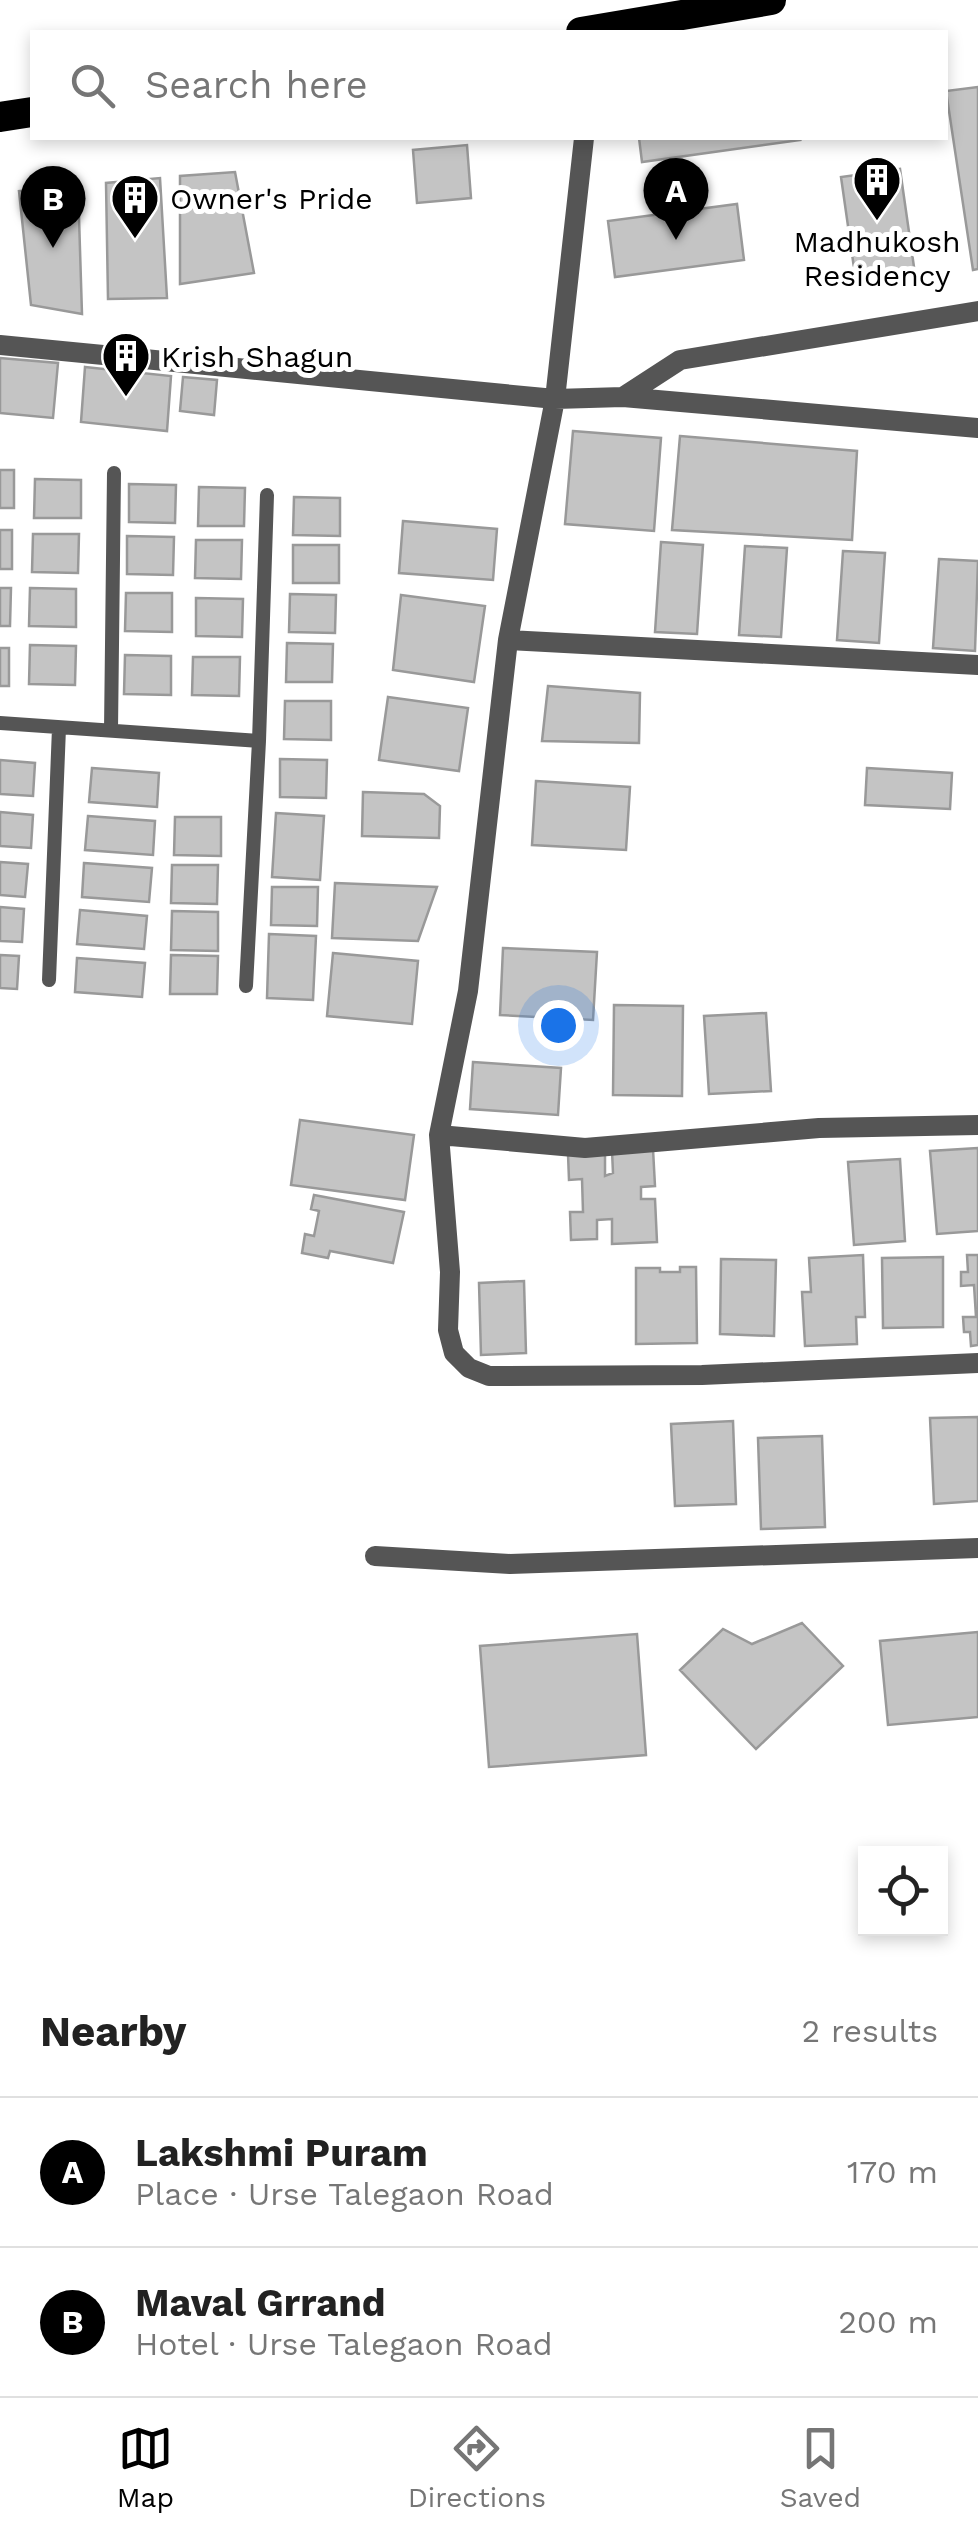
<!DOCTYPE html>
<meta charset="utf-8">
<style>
body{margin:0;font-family:"Work Sans",sans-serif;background:#f6f6f6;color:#222}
.controls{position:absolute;right:30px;bottom:30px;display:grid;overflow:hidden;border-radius:0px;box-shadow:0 5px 15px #0003}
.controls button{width:90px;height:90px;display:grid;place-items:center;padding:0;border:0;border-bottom:2px solid #e0e0e0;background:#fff;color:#222;font:50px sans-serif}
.you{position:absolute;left:558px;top:1025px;width:35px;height:35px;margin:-25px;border:8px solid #fff;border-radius:50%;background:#1a73e8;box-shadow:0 0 0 15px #1a73e833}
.badge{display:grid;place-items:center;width:65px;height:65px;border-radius:50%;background:#000;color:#fff;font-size:32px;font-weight:700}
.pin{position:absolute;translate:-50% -82px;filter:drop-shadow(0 2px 5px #0008)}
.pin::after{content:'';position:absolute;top:52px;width:35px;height:30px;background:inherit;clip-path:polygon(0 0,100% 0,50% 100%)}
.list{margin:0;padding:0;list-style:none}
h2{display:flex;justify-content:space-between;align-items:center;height:130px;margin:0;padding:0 40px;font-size:42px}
h2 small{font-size:32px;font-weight:400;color:#767676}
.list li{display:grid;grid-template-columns:65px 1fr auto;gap:30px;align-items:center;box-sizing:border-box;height:150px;padding:0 40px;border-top:2px solid #e0e0e0}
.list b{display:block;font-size:38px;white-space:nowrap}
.list p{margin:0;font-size:32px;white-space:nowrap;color:#767676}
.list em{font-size:32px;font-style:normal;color:#767676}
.icon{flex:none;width:55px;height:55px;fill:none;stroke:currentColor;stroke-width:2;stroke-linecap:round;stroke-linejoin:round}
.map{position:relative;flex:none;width:978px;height:1966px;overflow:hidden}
.search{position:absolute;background:#fff;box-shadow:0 5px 15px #0003;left:30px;right:30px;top:30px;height:110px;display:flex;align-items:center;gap:25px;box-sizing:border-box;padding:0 35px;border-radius:0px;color:#767676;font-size:38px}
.sheet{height:430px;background:#fff}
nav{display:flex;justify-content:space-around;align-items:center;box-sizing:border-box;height:140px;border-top:2px solid #e0e0e0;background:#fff;font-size:28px;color:#767676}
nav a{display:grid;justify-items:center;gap:5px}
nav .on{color:#000}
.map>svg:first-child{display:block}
.building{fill:#c4c4c4;stroke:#999;stroke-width:2.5}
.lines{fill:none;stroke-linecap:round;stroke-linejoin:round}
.lane{stroke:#555;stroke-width:14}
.street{stroke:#555;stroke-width:20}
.highway{stroke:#000;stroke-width:30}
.labels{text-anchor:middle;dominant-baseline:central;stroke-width:10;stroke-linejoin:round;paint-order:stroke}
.poi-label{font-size:30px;fill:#000;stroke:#fff;text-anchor:start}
</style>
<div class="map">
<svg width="978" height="1966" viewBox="0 0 978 1966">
<rect width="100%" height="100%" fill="#fff"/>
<path class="building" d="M978 87V269L973 270 946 91Z
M639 138H799L800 140 642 162Z
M467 145 471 198 417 203 413 150Z
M900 169 914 267 855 275 841 177Z
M235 172 254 273 180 284V176Z
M160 178 167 298 108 299 106 183Z
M78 185 82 314 31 305 19 191Z
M737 204 744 260 615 277 608 221Z
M0 358 58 363 53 418 0 413Z
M85 367 171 376 167 431 81 422Z
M183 377 217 380 214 415 180 411Z
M573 431 661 438 654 531 565 524Z
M680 436 857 451 852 540 672 530Z
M0 470H14V508H0Z
M35 479 81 480V518H34Z
M129 484 176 485 175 523 129 522Z
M199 487 245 488 244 526H198Z
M294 497 340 498V536L293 535Z
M403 521 497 529 493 580 399 573Z
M0 530H12V569H0Z
M33 534H79L78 573 32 572Z
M127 536 174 537 173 575 127 574Z
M196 540H242L241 579 195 578Z
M661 542 703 545 697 634 655 632Z
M293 545H339V583H293Z
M745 546 787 548 781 637 739 635Z
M843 551 885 553 879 643 837 640Z
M939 559 978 561 975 651 933 648Z
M0 588H11L10 626H0Z
M30 588 76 589V627L29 626Z
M126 593H172V632L125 631Z
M290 594 336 595 335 633 289 632Z
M401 595 485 606 474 682 393 670Z
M196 598 243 599 242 637 196 636Z
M287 643 333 644 332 682H286Z
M30 645 76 646 75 685 29 684Z
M0 648H9V686H0Z
M125 655 171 656V695L124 694Z
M193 657H240L239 696 192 695Z
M548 686 640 693 639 743 542 741Z
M388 697 468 708 459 771 379 760Z
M285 701H331V740L284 739Z
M280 759 327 760 326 798 280 797Z
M0 760 35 763 33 796 0 794Z
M92 768 159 773 157 807 89 802Z
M867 768 952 773 950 809 865 805Z
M536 781 630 787 626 850 532 845Z
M363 792 424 794 440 806 439 838 362 836Z
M0 812 33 815 31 848 0 846Z
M276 813 324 816 320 880 272 877Z
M88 816 155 821 153 855 85 850Z
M175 817H221V856L174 855Z
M0 862 28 864 25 897 0 895Z
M84 863 152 868 149 902 82 897Z
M172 865H218L217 904 171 903Z
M335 883 437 887 418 941 332 938Z
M272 887H318L317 926 271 925Z
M0 907 24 909 22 942 0 941Z
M80 910 147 916 144 949 77 944Z
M172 911 218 912V951L171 950Z
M269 934 316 936 313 1000 267 998Z
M503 948 597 952 593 1020 500 1015Z
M333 953 418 961 412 1024 327 1016Z
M0 955 19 956 17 989 0 988Z
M171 955 218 956 217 994H170Z
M77 958 145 963 142 997 75 992Z
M614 1005 683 1006 682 1096 613 1095Z
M766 1013 771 1091 709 1094 704 1016Z
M473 1062 561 1068 558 1115 470 1109Z
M300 1120 414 1135 405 1200 291 1185Z
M978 1148V1231L937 1234 930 1151Z
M653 1149 655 1186 641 1187V1199H655L657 1242 612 1244V1219L597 1220V1239L571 1240 570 1212H583L582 1179 569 1180 568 1154 605 1153V1176L613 1173 612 1151Z
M900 1159 905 1241 854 1245 848 1162Z
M314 1195 404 1212 393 1263 330 1251 328 1258 302 1253 305 1234 314 1236 319 1211 311 1209Z
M863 1255 865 1317H856L857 1344 805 1346 802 1292H811L809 1258Z
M967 1255H978V1345L971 1346 970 1332H964L963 1317H976L974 1285 961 1286V1272H968Z
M943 1257V1327L883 1328 882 1258Z
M721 1259 776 1260 774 1336 720 1334Z
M680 1267H696L697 1343 636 1344V1268H660V1272H680Z
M524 1281 526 1353 481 1355 479 1283Z
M978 1417V1501L934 1504 930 1418Z
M733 1421 736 1504 675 1506 671 1424Z
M822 1436 825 1527 761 1529 758 1438Z
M802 1623 843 1666 756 1749 680 1670 723 1629 752 1644Z
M978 1632V1717L888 1725 880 1641Z
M637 1634 646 1755 489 1767 480 1646Z"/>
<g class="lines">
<path class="lane" d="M0 723 259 741
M111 730 114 473
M49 980 59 728
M246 986 259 741 267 495"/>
<path class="street" d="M584 138 555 399 508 640 468 991 439 1135 450 1272 448 1330 454 1353 469 1368 489 1376 702 1375 978 1363
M0 345 555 399 623 397 978 428
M623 397 680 360 978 311
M508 640 978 665
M439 1135 585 1148 819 1128 978 1125
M375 1556 510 1564 978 1548"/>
<path class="highway" d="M581 32 771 0
M0 117 32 112"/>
</g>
<defs>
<g id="building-pin" transform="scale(2.5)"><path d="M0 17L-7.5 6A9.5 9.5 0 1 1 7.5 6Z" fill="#000" stroke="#fff"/><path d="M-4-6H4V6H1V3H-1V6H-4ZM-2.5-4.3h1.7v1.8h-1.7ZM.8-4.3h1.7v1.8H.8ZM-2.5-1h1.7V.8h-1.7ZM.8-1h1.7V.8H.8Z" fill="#fff"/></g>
</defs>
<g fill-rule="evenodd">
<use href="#building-pin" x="877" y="180"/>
<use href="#building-pin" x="135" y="198"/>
<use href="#building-pin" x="126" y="356"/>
</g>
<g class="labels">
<g class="poi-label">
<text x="170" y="198">Owner's Pride</text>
<text x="877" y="241" text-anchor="middle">Madhukosh<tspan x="877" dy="34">Residency</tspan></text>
<text x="161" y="356">Krish Shagun</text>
</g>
</g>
</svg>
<div class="controls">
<button><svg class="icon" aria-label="locate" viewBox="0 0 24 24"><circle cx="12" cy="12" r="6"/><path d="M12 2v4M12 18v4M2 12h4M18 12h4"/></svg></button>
</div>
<div class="you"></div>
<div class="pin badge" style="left:676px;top:240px">A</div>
<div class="pin badge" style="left:53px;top:248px">B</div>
<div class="search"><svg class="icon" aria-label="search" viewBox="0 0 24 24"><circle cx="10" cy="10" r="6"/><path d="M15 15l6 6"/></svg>Search here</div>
</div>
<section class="sheet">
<h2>Nearby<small>2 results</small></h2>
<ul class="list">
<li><span class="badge">A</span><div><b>Lakshmi Puram</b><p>Place · Urse Talegaon Road</p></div><em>170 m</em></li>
<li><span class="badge">B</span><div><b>Maval Grrand</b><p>Hotel · Urse Talegaon Road</p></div><em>200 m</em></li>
</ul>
</section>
<nav>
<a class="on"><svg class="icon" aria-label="map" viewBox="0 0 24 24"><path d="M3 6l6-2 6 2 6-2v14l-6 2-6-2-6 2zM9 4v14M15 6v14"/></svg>Map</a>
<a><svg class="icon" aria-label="directions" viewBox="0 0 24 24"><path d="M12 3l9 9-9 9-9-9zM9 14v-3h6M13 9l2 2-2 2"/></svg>Directions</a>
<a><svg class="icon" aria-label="saved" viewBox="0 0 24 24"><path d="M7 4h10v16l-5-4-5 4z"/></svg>Saved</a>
</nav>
